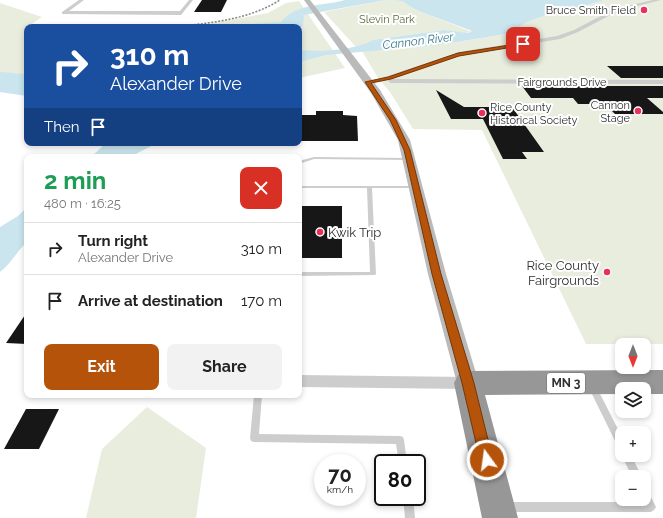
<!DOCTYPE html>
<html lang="en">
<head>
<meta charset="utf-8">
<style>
  :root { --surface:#fff; --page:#f2f2f2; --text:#222; --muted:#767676; --line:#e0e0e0; --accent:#b45309 }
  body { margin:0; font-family:Raleway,sans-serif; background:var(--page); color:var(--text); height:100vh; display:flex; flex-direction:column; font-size:15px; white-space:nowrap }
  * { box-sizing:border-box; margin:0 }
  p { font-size:13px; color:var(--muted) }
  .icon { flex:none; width:22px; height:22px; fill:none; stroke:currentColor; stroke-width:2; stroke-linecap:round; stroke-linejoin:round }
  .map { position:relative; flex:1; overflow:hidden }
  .panel { position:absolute; left:24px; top:154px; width:278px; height:244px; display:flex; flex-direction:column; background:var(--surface); border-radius:8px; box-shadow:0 2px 6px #0003 }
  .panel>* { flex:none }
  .top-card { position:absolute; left:24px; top:24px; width:278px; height:122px; border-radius:8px; box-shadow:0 2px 6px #0003; background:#1a4fa0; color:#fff; overflow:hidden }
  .needle { width:26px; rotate:180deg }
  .buttons { position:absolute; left:615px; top:338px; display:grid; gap:8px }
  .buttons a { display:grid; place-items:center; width:36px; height:36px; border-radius:8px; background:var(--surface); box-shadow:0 2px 6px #0003; font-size:20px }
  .speed { position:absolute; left:314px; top:454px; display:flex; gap:8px; font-size:20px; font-weight:700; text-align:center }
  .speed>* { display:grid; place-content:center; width:52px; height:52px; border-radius:50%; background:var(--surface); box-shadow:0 2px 6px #0003; line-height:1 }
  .speed small { font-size:10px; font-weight:400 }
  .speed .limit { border:2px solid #111; border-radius:6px; background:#fff; color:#111 }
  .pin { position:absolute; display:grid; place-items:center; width:34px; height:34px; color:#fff; margin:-17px; border-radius:8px; box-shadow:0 2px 6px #0006 }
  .me { position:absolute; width:44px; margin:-22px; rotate:346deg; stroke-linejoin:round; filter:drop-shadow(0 0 3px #0008) }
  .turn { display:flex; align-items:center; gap:14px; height:84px; padding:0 20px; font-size:18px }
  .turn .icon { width:52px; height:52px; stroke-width:2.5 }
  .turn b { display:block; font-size:28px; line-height:34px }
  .then { display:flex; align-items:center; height:38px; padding:0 20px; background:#0003; gap:8px; font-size:15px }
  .round { display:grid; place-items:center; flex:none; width:42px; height:42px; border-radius:8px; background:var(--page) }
  .summary { display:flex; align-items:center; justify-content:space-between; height:68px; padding:0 20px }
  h1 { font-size:24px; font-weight:700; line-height:30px; color:#1e9e55 }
  .primary-button { display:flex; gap:8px; margin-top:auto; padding:8px 20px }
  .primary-button a { flex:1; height:46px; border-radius:8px; background:var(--accent); color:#fff; font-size:16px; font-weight:700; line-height:46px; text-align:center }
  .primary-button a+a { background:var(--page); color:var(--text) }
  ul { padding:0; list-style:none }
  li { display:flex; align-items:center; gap:12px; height:52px; padding:0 20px; border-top:1px solid var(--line) }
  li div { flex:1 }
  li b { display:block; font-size:15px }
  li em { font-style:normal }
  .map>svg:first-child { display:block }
  .green { fill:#e8edde }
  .water { fill:#cae5ed }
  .building { fill:#171717 }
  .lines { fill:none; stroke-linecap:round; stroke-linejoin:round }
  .lane { fill:#cdcdcd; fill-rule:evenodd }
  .street { fill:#cdcdcd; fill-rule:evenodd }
  .secondary { fill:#bababa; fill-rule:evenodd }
  .highway { fill:#979797; fill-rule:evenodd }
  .rail { stroke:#858585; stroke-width:1.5; stroke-dasharray:2 1.5; stroke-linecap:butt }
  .route { fill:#b45309; stroke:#753606 }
  .poi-dot { fill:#e8315e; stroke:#fff; stroke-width:1.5 }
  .labels { text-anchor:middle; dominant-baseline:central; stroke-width:4; stroke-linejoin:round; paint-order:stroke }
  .far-poi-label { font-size:11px; fill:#303030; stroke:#fff; text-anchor:end }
  .far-park-label { font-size:11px; fill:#5b6c3c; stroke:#fff }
  .far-street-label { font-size:11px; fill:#303030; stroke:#fff }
  .far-water-label { font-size:12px; font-style:italic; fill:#3a7b8d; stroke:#fff }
  .shield { fill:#fff; stroke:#6e6e6e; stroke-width:1 }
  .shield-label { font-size:12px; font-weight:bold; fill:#303030 }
  .poi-label { font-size:13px; fill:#303030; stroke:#fff; text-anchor:start }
</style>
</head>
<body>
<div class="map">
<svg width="663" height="518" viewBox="0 0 663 518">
  <rect width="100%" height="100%" fill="#fff"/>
  <g class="green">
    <polygon points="386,0 402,1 409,6 421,12 472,32 464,33 443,30 373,40 364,45 356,47 324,12"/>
    <polygon points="605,0 663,0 663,344 586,344 482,130 413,129 390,92 378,78 362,51 439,45 512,33 525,23 554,12 584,6"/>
    <polygon points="299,1 345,68 299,78 299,27 193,27 268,13 286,3"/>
    <polygon points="0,3 42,17 27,27 27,88 0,85"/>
    <polygon points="147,407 206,448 196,518 86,518 102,449"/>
  </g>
  <g class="water">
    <path d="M345,0H605L584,6L554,12L525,23L512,33L439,45L326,55L299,62V50C306,50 314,51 321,51C338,50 358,48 373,40L443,30L468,33L472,31L421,12L409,6L402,1L386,0L304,15L303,26L299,28L244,27L252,24L281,22C296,3 324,6 345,0Z"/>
    <polygon points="0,72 27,74 27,96 0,92"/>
    <polygon points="106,143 157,143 130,157 91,157"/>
    <path d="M27,207V242C17,251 11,264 0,272V227L18,216Z"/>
  </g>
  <g class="building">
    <polygon points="202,0 227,0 221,12 194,12"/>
    <polygon points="607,66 663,66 663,78 621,78"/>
    <polygon points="522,86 663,86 663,98 647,98 663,112 663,114 615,114 605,104 578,104 573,98 531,98"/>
    <polygon points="436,90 464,107 512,107 544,152 522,152 527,159 503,159 483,119 451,119"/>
    <polygon points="316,111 343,111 343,115 357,116 358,141 299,141 302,115 316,115"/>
    <rect x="299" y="206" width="43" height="52"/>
    <polygon points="27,312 27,344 6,343"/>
    <polygon points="26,409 59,409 39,449 4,449"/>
  </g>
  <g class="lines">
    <g class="lane">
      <polygon points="314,157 409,158 411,159 409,160 314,159 299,164 299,161"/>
      <polygon points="299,186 415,186 417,187 415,188 372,188 376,274 375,275 299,276 299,272 370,272 367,188 299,188"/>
      <polygon points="593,385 596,386 622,437 622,450 619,449 589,388 590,386"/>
      <polygon points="254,395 262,395 259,434 400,436 403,437 404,440 407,463 399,463 396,444 254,442 251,441 250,438"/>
      <polygon points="622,454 622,455 631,455 642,477 632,477 623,458 622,455"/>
      <polygon points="644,487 647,489 656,507 654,510 651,512 507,512 504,510 502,507 504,504 507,502 644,502 642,499 644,499"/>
      <polygon points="403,497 413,497 415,518 405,518"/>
    </g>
    <g class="street">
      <polygon points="79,0 84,0 69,11 180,11 189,0 193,0 181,15 62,14 62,12"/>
      <polygon points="653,0 661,0 618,11 578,32 560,39 460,56 393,79 663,80 663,84 391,83 389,82 388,80 368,84 364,82 388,76 459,52 557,36 574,30 614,9"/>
      <polygon points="299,375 468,377 473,378 476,383 473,388 468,389 299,387"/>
    </g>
    <polygon class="secondary" points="304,0 310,0 380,90 410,140 446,274 479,383 476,389 468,392 460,389 457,383 428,274 398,140 371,93"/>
    <polygon class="highway" points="663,370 663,394 644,394 644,389 622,389 622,394 485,395 518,518 482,518 454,383 458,375 468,371"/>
    <g class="rail">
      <polyline points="72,26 83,27"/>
      <path d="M173,27C210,23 248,20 280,0"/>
    </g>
  </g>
  <polygon class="route" points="523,43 525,45 459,56 391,79 371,83 396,120 410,150 441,274 474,383 493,460 491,465 487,467 482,465 480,460 462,383 432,274 404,150 390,120 365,82 388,77 458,53"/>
  <g class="poi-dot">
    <circle cx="644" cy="10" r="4"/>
    <circle cx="638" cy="111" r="4"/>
    <circle cx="482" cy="113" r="4"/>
    <circle cx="320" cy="232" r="4"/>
    <circle cx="607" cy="272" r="4"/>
  </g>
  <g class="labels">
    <g class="far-poi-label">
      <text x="636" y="10">Bruce Smith Field</text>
      <text x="630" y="105">Cannon<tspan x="630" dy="13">Stage</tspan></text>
      <text x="490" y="107" text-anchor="start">Rice County<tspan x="490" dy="13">Historical Society</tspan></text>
    </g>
    <g class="far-park-label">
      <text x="387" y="19">Slevin Park</text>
    </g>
    <g class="far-street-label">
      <text x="562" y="82">Fairgrounds Drive</text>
    </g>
    <g class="far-water-label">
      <text transform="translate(418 41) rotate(-7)">Cannon River</text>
    </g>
    <rect class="shield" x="547" y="373" width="38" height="20" rx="3"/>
    <g class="shield-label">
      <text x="566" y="383">MN 3</text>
    </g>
    <g class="poi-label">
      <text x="328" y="232">Kwik Trip</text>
      <text x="599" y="265" text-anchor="end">Rice County<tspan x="599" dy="15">Fairgrounds</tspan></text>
    </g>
  </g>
</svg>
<div class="buttons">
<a><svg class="needle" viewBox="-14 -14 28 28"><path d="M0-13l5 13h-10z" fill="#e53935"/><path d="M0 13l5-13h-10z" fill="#767676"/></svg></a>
<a><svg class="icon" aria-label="layers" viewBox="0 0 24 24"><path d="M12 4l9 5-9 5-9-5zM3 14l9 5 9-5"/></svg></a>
<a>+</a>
<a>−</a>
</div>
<div class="speed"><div>70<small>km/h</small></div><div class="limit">80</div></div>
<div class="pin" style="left:523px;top:44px;background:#d93025"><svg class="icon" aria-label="arrive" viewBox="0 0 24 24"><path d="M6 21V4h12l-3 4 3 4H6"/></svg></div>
<svg class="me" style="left:487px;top:460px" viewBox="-20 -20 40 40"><circle r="17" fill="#b45309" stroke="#fff" stroke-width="3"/><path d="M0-11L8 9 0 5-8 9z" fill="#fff"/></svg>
<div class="top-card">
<div class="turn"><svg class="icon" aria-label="right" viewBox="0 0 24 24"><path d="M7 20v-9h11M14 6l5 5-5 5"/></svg><div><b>310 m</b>Alexander Drive</div></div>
<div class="then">Then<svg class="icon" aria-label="arrive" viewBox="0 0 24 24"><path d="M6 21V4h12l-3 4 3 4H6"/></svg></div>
</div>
<section class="panel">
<div class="summary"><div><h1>2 min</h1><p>480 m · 16:25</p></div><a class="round" style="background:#d93025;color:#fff"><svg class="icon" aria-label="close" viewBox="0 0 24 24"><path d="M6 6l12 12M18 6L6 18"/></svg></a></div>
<ul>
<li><svg class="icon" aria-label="right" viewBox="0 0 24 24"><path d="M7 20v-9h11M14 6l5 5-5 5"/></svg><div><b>Turn right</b><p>Alexander Drive</p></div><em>310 m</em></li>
<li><svg class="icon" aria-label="arrive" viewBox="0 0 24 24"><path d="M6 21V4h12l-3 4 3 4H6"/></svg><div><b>Arrive at destination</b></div><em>170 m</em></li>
</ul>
<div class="primary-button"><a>Exit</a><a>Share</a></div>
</section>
</div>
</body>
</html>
